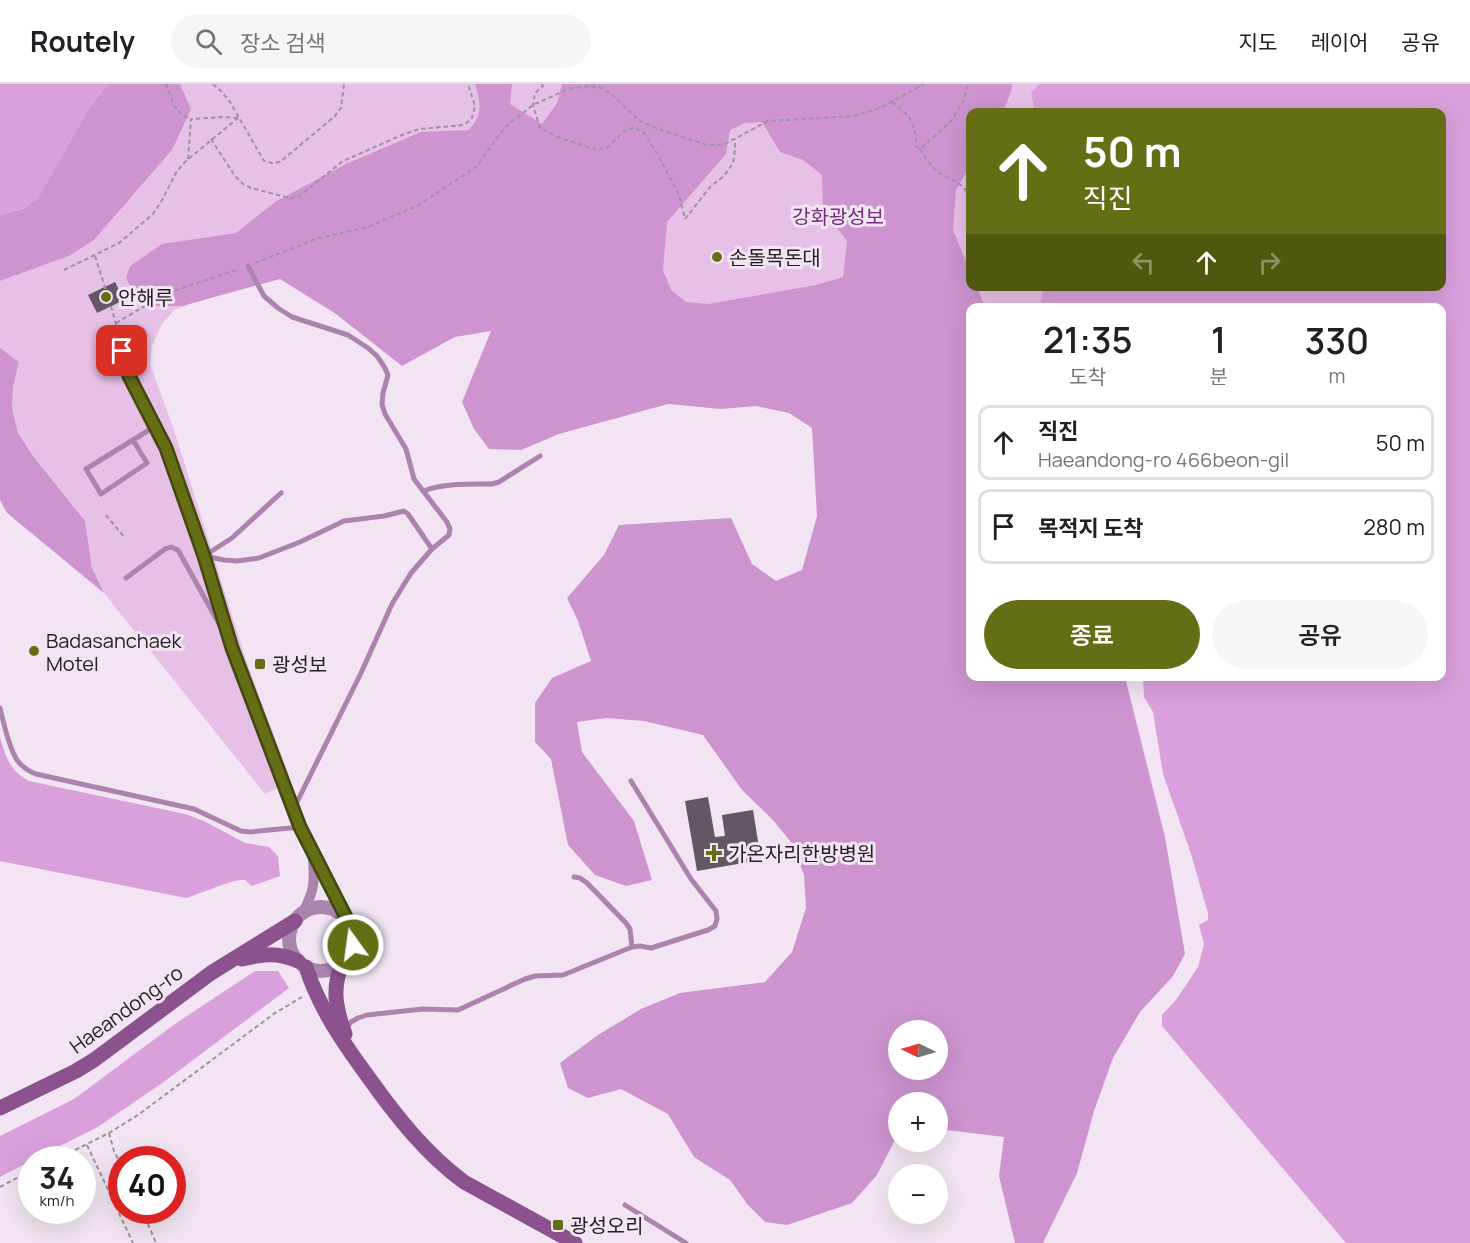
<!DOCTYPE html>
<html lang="ko">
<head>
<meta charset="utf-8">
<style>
  :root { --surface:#fff; --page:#f6f6f6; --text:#202124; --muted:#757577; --line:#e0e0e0; --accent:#656e15 }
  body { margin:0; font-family:Manrope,"Noto Sans KR",sans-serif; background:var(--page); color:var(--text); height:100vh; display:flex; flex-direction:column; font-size:22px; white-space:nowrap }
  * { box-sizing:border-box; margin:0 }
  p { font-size:20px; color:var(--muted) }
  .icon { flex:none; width:33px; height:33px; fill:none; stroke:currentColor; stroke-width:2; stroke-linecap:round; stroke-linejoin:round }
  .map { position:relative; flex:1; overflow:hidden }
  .side { position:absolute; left:966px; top:219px; width:480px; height:378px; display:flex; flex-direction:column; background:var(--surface); border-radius:12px; box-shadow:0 6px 24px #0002 }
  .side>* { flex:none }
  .guide { position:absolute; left:966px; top:24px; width:480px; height:183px; border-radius:12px; box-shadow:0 6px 24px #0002; background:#656e15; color:#fff; overflow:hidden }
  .needle { width:39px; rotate:275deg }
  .buttons { position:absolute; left:888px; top:936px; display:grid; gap:12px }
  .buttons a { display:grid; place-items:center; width:60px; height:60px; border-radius:50%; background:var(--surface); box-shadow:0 6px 24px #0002; font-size:30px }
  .speed { position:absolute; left:18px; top:1062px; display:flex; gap:12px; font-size:30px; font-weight:700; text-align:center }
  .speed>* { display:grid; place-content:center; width:78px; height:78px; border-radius:50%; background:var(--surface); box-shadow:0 6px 24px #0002; line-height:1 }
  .speed small { font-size:15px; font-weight:400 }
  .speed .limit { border:9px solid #d22; background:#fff; color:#111 }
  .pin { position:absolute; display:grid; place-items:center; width:51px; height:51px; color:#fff; margin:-26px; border-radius:12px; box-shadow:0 3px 9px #0006 }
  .me { position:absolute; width:66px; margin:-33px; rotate:346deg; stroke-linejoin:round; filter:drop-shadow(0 0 4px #0008) }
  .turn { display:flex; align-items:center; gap:21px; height:126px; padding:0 18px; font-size:27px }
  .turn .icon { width:78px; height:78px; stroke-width:2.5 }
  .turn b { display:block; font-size:42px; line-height:51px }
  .lanes { display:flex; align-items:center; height:57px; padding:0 18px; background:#0003; justify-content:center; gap:30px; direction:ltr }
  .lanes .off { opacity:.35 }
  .eta { display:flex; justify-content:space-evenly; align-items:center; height:102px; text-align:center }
  .eta b { font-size:36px; font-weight:600; line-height:42px }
  .primary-button { display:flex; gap:12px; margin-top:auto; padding:12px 18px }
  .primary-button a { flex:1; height:69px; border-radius:36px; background:var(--accent); color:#fff; font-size:24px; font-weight:600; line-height:69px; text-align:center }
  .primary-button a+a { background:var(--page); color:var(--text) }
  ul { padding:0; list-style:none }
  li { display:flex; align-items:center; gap:18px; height:75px; margin:0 12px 9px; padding:0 6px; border:3px solid var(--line); border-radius:12px }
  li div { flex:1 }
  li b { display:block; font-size:22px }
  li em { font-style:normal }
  header { display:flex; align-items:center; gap:36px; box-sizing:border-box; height:84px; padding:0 30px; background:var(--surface); border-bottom:2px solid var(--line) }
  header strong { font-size:28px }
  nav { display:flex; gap:33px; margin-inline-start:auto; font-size:21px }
  .search { width:420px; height:54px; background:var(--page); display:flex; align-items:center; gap:15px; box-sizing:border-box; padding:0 21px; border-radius:33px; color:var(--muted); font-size:22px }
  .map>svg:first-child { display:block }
  .green { fill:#e7c0e8 }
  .forest { fill:#cd94d0; fill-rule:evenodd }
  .water { fill:#daa0dc }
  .building { fill:#625762 }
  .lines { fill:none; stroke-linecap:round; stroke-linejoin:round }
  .path { stroke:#9e939e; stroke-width:2; stroke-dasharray:4.5 3; stroke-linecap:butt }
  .service { stroke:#ab84ad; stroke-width:5 }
  .minor { stroke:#ab84ad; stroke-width:10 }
  .tertiary { stroke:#ab84ad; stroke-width:14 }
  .secondary { stroke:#8b528e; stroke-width:15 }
  .route-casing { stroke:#42480e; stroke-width:15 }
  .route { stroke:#656e15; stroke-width:10 }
  .poi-dot { fill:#656e15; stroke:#f2e4f2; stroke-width:2 }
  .labels { text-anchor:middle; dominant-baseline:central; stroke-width:6; stroke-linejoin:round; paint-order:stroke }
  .park-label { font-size:20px; fill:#722e77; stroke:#f2e4f2 }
  .poi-label { font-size:20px; fill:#231e23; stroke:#f2e4f2; text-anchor:start }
  .street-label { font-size:20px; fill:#231e23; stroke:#f2e4f2 }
</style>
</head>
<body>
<header>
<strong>Routely</strong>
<div class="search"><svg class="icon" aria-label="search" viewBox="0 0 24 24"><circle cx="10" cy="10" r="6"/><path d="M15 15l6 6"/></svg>장소 검색</div>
<nav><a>지도</a><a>레이어</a><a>공유</a></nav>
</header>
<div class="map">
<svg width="1470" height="1159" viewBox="0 0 1470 1159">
  <rect width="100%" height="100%" fill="#f2e4f2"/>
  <polygon class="green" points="180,0 1039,0 1031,9 1034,23 1032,28 970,28 970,202 1042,203 1041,218 1043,223 970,224 970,337 328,169 174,226 162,240 152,262 150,280 174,346 247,579 291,697 265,710 104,509 92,484 85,437 33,372 18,349 12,325 13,303 19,278 0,264 0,197 69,172 94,156 172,66"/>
  <g class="forest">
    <polygon points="108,0 180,0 191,25 172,66 94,156 69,172 0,197 0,131 25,124 91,22"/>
    <path d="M475,0H512L510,20L542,40L557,19L562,0H1012V5L1003,28H970V82L956,106L953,146L970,187V202L977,203L985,223L970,224V592L1125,593L1165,753L1185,870L1173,892L1140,928L1113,974L1094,1027L1077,1089L1043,1159H1015L999,1092L1004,1053L938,1045V1018H898V1052L896,1054L877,1091L852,1119L787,1141L765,1138L748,1121L730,1096L694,1073L668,1030L621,1005L588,1014L568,1004L560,979L598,951L641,925L680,909L765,898L792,868L806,824L804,791L791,758L772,735L742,706L703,651L644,637L606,634L577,638L582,668L634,737L652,796L626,802L595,791L568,761L551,675L535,658V619L552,594L591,577L578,537L567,514L604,471L619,441L731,434L752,480L776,497L802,486L817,432L812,344L789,329L756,322L721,325L668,320L559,350L521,366L489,365L474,345L462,318L491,247L455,253L402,282L336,230L280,195L182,222H148L134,209L126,194L130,182L162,160L236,149L275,118L346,80L421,48L469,46C483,29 481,20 475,0ZM762,38L780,68L803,76L822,91L823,126L847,157L843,193L816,201L708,220L686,218L671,206L663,186L667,138L726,70L730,46L745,39ZM898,946H938V986H898Z"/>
    <polygon points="0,264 19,278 13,303 12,325 18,349 33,372 85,437 92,484 104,509 7,429 0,416"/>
  </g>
  <g class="water">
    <polygon points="0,0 108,0 91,22 38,115 25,124 0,131"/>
    <polygon points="1039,0 1470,0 1470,1159 1346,1159 1162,942 1162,931 1176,916 1198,883 1204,860 1199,841 1208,836 1208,829 1191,770 1163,690 1153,628 1144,613 1143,593 1442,592 1442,224 1043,224 1041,218 1042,202 1442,202 1442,28 1032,28 1034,23 1031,9"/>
    <path d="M0,653C6,673 9,686 29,697L185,730L204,737L245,759L269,763L278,772L280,792L252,802C252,802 246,797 245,796C237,793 197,811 186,814L0,777Z"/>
    <polygon points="255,887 278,887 289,904 161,1000 96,1044 32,1076 31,1077 0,1093 0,1052 74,1015 175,940"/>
  </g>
  <g class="building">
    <polygon points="115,198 124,216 97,229 88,211"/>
    <polygon points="708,713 715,753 725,752 722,731 753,726 761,776 697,787 685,717"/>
  </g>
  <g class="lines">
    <g class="path">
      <polyline points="166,0 173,20 182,31 191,35"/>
      <polyline points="213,0 221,7 230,18 264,77 272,79 280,78 335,32 341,24 344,0"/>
      <polyline points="542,0 543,2 535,9 533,21 540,44 560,54 598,66 608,63 623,48 635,43 645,50 658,71 679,111 685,135"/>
      <path d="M892,18C911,34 915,36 916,62L920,65L951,37L963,18L968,0"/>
      <polyline points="211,55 235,92 243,100 251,104 290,114 298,113 343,77 402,51 419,45 464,41 472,34 475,22 468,0"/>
      <path d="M920,65C925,73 931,83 938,88C948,95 959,96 966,107"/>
      <polyline points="188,75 191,35 222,33 238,34"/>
      <polyline points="685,135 710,103 724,92 733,79 735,66 735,55"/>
      <polyline points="95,172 111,222 120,255"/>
      <polyline points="255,179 316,155 368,143 419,121 476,83 505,43 533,21 568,5 590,2 601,4 611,10 640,37 661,46 707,61 719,61 727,59 768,37 854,32 880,24 924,0"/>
      <polyline points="64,186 119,159 153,130 162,116 177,87 186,77 238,34"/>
      <polyline points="116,239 159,214 176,206 239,185"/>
      <polyline points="106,431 125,454"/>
      <polyline points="109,1049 114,1067 122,1083"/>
      <polyline points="87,1061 133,1159"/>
      <polyline points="55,1076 109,1049 138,1031 275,929 302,913"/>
      <polyline points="0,1103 32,1086"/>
      <polyline points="142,1126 156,1159"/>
    </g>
    <g class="service">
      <polyline points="248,182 264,212 278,224 292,233 348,251 368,264 377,272 385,284 388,291 383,309 382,320 385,330 406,365 414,395 447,438 450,445 449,451 432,465 411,489 392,520 361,589 294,724"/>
      <polyline points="133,356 147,379 101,410 86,385 154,343"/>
      <path d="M423,407C445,399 469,400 492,400L499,398L540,372"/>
      <polyline points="204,472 232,454 281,409"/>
      <polyline points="205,472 224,476 237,477 259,474 300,458 344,437 384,432 404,427 408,430 432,465"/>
      <polyline points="126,494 165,465 171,463 178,466 223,547"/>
      <path d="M0,624C3,637 9,664 17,676C22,683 28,687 36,690L194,725L241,747L250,748L300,743"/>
      <polyline points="574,793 580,794 587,799 626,839 630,845 632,863"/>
      <polyline points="345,945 351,938 358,934 367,931 423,925 458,926 525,895 535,892 563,891 632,863 640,862 651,864 708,846 715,842 717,835 716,827 691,795 631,697"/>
      <polyline points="625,1121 686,1159"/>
    </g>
    <g class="minor">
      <polyline points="122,267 129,292 166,364 204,472 232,564 300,743 350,841"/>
      <path d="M302,830C314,808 315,799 313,775"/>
    </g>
    <circle class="tertiary" cx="321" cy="855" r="32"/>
    <g class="secondary">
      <path d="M242,875C262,870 278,868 298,877"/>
      <path d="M343,879C331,903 336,925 345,950"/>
      <path d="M306,883C319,924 344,960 369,994C396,1032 426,1070 464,1098L575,1159"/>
      <polyline points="0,1024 76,987 94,976 211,889 295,837"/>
    </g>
  </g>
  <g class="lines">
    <defs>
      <polyline id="route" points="122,267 129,292 166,364 204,472 232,564 300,743 350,841 353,851 353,861"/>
    </defs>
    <use href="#route" class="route-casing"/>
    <use href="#route" class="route"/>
  </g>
  <g class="poi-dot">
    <circle cx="717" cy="173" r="6"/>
    <circle cx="106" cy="213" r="6"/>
    <circle cx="34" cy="567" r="6"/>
    <rect x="254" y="574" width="12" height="12" rx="3"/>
    <path d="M711 760h6v6h6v6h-6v6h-6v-6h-6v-6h6z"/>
    <rect x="552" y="1135" width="12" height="12" rx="3"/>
  </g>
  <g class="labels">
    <g class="park-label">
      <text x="838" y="132">강화광성보</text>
    </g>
    <g class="poi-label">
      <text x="729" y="173">손돌목돈대</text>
      <text x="118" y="213">안해루</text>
      <text x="46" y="556">Badasanchaek<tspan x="46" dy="23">Motel</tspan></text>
      <text x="272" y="580">광성보</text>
      <text x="728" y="769">가온자리한방병원</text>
      <text x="570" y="1141">광성오리</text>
    </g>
    <g class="street-label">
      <text transform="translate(126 925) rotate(-36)">Haeandong-ro</text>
    </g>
  </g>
</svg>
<div class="buttons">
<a><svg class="needle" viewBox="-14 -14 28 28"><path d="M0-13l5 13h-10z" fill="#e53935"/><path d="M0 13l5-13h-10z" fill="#757577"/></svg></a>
<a>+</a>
<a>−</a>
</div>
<div class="speed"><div>34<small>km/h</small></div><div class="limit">40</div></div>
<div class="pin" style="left:122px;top:267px;background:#d93025"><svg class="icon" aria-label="arrive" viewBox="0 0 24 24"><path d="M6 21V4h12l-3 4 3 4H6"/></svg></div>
<svg class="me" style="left:353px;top:861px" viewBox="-20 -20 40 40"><circle r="17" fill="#656e15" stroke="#fff" stroke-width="3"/><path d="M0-11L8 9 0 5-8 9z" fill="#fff"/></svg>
<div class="guide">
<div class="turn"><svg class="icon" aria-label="ahead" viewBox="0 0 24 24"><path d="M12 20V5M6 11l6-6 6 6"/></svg><div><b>50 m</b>직진</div></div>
<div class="lanes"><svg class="icon off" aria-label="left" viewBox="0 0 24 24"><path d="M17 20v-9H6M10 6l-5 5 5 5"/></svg><svg class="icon" aria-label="ahead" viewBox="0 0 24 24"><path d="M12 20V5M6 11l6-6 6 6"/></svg><svg class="icon off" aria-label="right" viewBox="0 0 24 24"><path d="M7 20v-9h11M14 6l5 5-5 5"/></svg></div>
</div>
<section class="side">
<div class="eta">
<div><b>21:35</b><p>도착</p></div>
<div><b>1</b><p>분</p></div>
<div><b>330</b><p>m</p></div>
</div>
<ul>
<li><svg class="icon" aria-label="ahead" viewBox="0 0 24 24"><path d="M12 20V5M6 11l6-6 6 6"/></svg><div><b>직진</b><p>Haeandong-ro 466beon-gil</p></div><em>50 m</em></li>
<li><svg class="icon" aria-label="arrive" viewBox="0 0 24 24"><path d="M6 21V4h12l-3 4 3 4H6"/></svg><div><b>목적지 도착</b></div><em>280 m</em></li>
</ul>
<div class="primary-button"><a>종료</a><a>공유</a></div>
</section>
</div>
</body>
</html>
